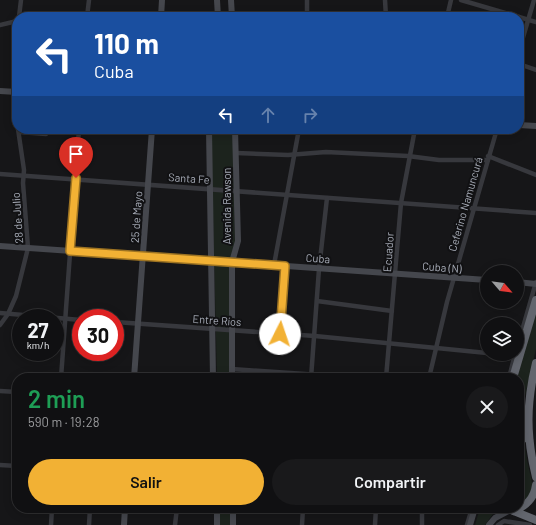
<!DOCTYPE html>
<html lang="es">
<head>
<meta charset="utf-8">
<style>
  :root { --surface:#101012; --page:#19191b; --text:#f1f3f6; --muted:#9c9d9f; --line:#303032; --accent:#f2b134 }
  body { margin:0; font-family:Barlow,sans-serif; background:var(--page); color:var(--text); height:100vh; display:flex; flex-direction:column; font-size:15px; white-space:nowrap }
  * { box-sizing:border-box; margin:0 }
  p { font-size:13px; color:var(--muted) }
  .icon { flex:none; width:22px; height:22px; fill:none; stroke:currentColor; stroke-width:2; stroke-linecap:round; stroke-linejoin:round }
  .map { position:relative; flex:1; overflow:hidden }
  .details { position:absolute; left:12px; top:373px; width:512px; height:140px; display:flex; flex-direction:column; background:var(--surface); border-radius:16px; box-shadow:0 2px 10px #0003,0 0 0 1px var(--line) }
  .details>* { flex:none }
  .top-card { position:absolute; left:12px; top:12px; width:512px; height:122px; border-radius:16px; box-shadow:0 2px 10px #0003,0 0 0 1px var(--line); background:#1a4fa0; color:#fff; overflow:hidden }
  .needle { width:26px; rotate:118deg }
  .buttons { position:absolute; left:480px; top:265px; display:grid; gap:8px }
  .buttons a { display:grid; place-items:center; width:44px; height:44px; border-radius:50%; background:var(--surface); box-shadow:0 2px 10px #0003,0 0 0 1px var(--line); font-size:20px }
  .speed { position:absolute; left:12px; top:309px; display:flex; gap:8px; font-size:20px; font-weight:700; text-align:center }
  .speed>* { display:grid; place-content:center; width:52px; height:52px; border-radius:50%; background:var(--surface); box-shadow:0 2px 10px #0003,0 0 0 1px var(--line); line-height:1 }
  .speed small { font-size:10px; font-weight:400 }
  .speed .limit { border:6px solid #d22; background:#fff; color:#111 }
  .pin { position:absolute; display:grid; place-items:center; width:34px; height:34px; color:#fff; margin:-41px -17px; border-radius:50% 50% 50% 0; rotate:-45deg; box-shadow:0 0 4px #0007 }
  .pin .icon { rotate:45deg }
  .me { position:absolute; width:44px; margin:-22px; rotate:4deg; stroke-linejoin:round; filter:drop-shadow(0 0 3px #0008) }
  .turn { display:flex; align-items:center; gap:14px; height:84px; padding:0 16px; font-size:18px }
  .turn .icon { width:52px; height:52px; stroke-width:2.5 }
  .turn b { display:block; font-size:28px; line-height:34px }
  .lanes { display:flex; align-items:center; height:38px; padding:0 16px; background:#0003; justify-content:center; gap:20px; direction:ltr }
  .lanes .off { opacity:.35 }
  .round { display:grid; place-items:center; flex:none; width:42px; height:42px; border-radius:21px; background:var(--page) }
  .headline { display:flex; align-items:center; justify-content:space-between; height:68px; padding:0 16px }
  h1 { font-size:24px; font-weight:600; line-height:30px; color:#1e9e55 }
  .primary-button { display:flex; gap:8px; margin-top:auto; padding:8px 16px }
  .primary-button a { flex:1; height:46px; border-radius:24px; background:var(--accent); color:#111; font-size:16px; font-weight:600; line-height:46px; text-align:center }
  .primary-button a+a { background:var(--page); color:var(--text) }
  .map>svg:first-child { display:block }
  .green { fill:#1c231d }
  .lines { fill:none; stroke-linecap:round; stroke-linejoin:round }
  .street { stroke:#37383d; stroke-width:4.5 }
  .secondary { stroke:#45474d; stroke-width:6 }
  .highway { stroke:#63666e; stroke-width:8 }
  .route-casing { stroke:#9d7322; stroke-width:10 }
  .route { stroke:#f2b134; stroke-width:7 }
  .labels { text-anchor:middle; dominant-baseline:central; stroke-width:4; stroke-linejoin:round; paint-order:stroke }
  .street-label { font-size:11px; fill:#a8adb8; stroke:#111113 }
</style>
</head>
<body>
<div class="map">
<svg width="536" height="525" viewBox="0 0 536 525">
  <rect width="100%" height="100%" fill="#161618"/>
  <g class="green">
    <polygon points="211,129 233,129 235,243 230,378 217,378"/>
    <polygon points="536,310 536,349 521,413 523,429 519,427 519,378 517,378"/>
    <polygon points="519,434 524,438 527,460 533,487 526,500 519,505"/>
    <rect x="220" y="508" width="10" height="17"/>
    <polygon points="480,508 500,508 501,509 493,514 485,525 475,525"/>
  </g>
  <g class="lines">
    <g class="street">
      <polyline points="307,0 307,17"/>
      <polyline points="385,0 386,17"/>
      <polyline points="461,0 519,17"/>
      <polyline points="19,17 21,0"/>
      <polyline points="87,17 89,0"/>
      <polyline points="447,17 451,0"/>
      <polyline points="519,17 536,22"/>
      <polyline points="0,25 17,21"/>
      <polyline points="17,49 14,92 17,117"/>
      <polyline points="519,51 534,0"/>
      <polyline points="519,64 536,70"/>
      <polyline points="19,132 46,134"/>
      <polyline points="236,153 288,155 326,152 408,156 439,160 488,160"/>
      <polyline points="488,156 536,175"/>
      <polyline points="0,174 536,213"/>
      <polyline points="274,265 299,129"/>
      <polyline points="317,301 392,311"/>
      <polyline points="0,313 81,320"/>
      <polyline points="115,322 315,336 487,353"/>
      <polyline points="0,325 8,314 16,296 28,248 23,183 24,170 18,129"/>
      <polyline points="280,334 285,266"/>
      <polyline points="517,348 536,282"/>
      <polyline points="492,354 515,357"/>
      <polyline points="232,369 364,378"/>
      <polyline points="61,378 79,129"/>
      <polyline points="311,378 319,269 327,198"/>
      <polyline points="386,378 401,203 415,129"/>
      <polyline points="429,378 447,302 497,129"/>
      <polyline points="509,378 515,354"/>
      <polyline points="0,391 17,392"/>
      <polyline points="0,465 17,466"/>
      <polyline points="51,525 52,508"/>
      <polyline points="89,525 90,508"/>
      <polyline points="175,525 177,508"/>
      <polyline points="302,525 303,508"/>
      <polyline points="375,525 376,508"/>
      <polyline points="422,525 422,508"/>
      <polyline points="467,525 472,508"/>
      <polyline points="498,525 504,521 530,525"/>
    </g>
    <g class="secondary">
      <polyline points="217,0 218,17"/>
      <polyline points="231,0 232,17"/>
      <polyline points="161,17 162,0"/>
      <polyline points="0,91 17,92"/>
      <polyline points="519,125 536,126"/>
      <polyline points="209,129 213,378"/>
      <polyline points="0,246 487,280"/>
      <polyline points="517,282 536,284"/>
      <polyline points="134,378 152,129"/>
      <polyline points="232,378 232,262 238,241 235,129"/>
      <polyline points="217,508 217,525"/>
      <polyline points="233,508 233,525"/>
      <polyline points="124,525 125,508"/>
      <polyline points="470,525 475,508"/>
      <polyline points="489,525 495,518 510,510"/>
    </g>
    <g class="highway">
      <path d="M536,363C526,404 526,436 536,477"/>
      <polyline points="513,378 536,300"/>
      <polyline points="519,432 529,440"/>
      <polyline points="506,508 536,520"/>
      <path d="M514,511C526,506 534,499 536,485"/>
    </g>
  </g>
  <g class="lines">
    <defs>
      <polyline id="route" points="76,178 70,251 285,266 280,334"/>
    </defs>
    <use href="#route" class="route-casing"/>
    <use href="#route" class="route"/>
  </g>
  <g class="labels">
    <g class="street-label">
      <text transform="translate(189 178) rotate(4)">Santa Fe</text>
      <text transform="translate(465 204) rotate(-74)">Ceferino Namuncurá</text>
      <text transform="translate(226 206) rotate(-90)">Avenida Rawson</text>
      <text transform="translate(136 217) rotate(-86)">25 de Mayo</text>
      <text transform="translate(17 218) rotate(-94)">28 de Julio</text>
      <text transform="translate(388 252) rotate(-86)">Ecuador</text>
      <text transform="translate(318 258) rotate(4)">Cuba</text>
      <text transform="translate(442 267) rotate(4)">Cuba (N)</text>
      <text transform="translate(217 320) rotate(4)">Entre Ríos</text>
    </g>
  </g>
</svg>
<div class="buttons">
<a><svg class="needle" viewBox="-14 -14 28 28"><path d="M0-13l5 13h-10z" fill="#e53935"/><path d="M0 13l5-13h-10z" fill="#9c9d9f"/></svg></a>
<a><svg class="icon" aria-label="layers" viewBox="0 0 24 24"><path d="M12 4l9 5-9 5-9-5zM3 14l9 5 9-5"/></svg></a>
</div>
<div class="speed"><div>27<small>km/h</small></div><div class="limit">30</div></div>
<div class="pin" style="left:76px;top:178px;background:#d93025"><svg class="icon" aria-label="arrive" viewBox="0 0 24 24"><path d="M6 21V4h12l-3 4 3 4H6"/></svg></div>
<svg class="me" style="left:280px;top:334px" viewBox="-20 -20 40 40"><circle r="19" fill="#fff"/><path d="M0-13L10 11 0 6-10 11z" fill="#f2b134"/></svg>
<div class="top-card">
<div class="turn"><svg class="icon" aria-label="left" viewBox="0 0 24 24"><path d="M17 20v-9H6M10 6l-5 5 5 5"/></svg><div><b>110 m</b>Cuba</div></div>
<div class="lanes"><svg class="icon" aria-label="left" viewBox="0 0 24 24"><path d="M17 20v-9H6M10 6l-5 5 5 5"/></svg><svg class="icon off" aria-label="ahead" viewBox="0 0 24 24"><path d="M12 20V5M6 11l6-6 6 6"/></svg><svg class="icon off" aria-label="right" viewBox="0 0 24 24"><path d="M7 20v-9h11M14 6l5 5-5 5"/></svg></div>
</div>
<section class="details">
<div class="headline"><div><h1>2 min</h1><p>590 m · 19:28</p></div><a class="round"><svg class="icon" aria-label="close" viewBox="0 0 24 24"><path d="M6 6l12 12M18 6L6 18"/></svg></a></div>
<div class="primary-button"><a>Salir</a><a>Compartir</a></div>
</section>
</div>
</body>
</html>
